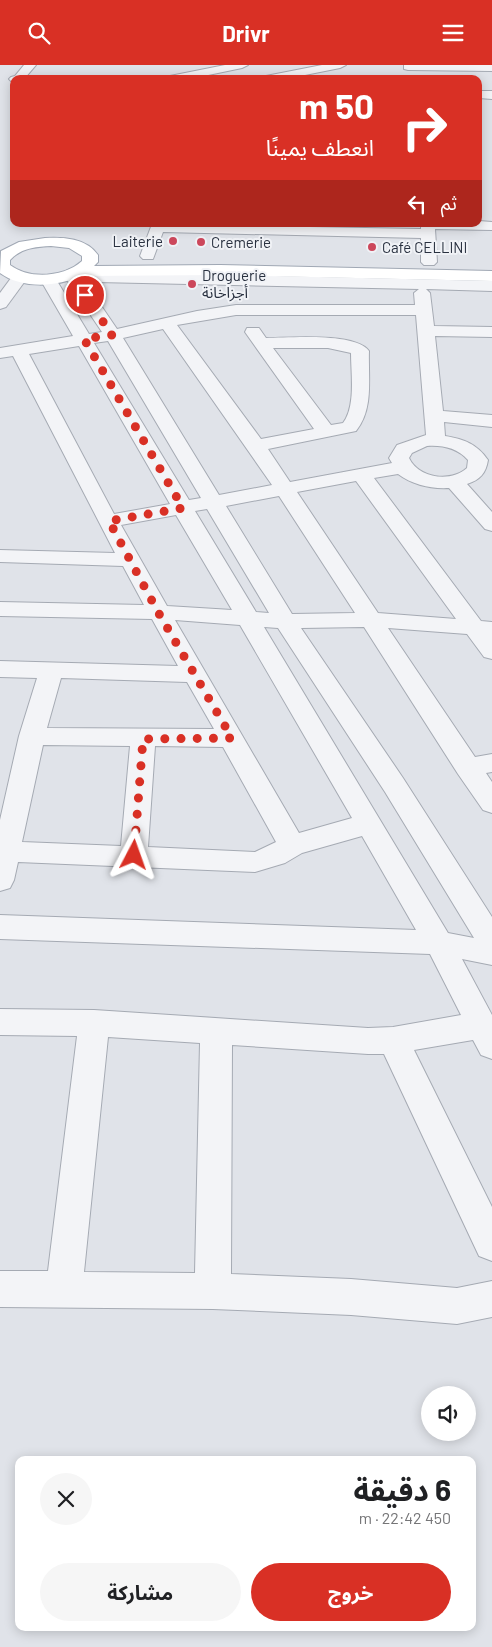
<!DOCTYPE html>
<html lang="ar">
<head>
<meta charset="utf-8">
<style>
  :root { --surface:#fff; --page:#f6f6f6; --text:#202124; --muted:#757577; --accent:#d93025 }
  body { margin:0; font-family:Barlow,"Noto Sans Arabic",sans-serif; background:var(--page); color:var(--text); direction:rtl; height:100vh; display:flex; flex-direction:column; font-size:19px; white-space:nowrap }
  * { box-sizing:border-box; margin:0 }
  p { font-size:16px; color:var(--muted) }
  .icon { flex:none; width:28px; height:28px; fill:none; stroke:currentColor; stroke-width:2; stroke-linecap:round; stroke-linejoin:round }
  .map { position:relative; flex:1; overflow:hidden; direction:ltr }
  .details { position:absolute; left:15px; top:1391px; width:461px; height:175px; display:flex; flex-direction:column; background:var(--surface); border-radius:10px; box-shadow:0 2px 12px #0003; direction:rtl }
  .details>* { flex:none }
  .top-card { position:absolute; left:10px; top:10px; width:472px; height:152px; border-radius:10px; box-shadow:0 2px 12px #0003; direction:rtl; background:#d93025; color:#fff; overflow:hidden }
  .controls { position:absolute; left:421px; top:1321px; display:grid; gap:10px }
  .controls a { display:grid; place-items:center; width:55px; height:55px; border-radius:50%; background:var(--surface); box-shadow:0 2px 12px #0003; font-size:25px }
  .pin { position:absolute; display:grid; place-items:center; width:42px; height:42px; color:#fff; margin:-21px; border:2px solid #fff; border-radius:50%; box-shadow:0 1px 5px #0007 }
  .me { position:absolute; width:55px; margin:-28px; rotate:4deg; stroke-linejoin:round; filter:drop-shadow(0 0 4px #0008) }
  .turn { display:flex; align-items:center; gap:18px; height:105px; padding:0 25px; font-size:22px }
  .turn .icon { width:65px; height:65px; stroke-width:2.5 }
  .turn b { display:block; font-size:35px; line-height:42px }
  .then { display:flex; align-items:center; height:48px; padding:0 25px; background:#0003; gap:10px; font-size:19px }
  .round { display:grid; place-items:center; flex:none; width:52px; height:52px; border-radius:26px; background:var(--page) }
  .summary { display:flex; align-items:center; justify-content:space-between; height:85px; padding:0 25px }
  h1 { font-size:30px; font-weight:700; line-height:38px }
  .action { display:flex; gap:10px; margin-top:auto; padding:10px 25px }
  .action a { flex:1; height:58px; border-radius:30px; background:var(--accent); color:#fff; font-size:20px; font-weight:700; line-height:58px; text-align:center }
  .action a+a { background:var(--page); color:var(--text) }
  header { display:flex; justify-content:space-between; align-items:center; height:65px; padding:0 25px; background:var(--accent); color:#fff; font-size:22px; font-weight:700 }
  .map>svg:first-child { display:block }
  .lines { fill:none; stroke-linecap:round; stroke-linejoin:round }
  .minor-casing { stroke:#a5aab3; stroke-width:2 }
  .major-casing { stroke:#a0a8b4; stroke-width:2 }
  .minor { fill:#f3f4f7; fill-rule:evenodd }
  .major { fill:#fff; fill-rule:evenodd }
  .route { stroke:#d93025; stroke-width:9; stroke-dasharray:0 16.2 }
  .poi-dot { fill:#cc475b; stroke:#f0f2f6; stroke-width:2 }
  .labels { text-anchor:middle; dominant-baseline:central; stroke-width:4; stroke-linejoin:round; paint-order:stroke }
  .far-poi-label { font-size:15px; fill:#293140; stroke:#f0f2f6; text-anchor:start }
</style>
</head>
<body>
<header><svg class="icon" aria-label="menu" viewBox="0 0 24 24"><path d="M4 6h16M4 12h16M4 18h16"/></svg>Drivr<svg class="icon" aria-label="search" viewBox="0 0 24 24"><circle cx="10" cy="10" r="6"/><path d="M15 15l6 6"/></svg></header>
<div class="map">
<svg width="492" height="1582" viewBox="0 0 492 1582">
  <rect width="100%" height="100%" fill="#e0e3e9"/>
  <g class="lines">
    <defs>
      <g id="minor">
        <polygon points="24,0 36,0 24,14 14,14 14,17 11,16 9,14 11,12 15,11"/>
        <polygon points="225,0 248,0 242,3 189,14 164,14 170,11"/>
        <polygon points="322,0 346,0 340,3 285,14 260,14 266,11"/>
        <polygon points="404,0 492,0 492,6 408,5 404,4"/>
        <polygon points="479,26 492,26 492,34 479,33"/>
        <polygon points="479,156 492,157 492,165 435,164 437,197 434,200 424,200 421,197 421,173 163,167 153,194 143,194 140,191 152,159 421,164 421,159 479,159"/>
        <path d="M71,204L76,206L81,212L96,207L492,216V226L426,224L430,228L434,261L492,262V272L435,271L443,346L492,350V362L444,357L445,371C464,374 477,379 488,395C486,408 480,415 467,419L492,447V466L485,464L449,423C431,424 413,420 398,409L374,413L481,556L492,557V594L484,592L467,569L388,563L475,692L492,689V707L486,708L492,717V748L483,745L458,709L364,562L301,563L403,713L492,852V900L462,894L492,950V994L481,990L473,975L414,985L492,1142V1196L479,1191L384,989H368L232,980L231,1209L351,1214L457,1223L492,1216V1252L457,1259L351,1250L213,1244L0,1242V1206H48L77,971L0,970V944L94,945L368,963L393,962L461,950L430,889L0,874V850L416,865L362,771L302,788L285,798L255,807L18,797L14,815L10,823L0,826V755L19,671L37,613L0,612V596L178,601L152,554L0,551V537L144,540L123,501L0,497V485L115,488L13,291L0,293V283L73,271L40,214L42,211H54L89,269L102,267L63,209L66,206ZM97,217L419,224L414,228L415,240H236L197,246L117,264L87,220ZM236,250H416L426,370L397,380L389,393L392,398L290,417L268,384L356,366C374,344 368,313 369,286C355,267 288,273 266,273L259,263H247L245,267L314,364L261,374L177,260ZM163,264L272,420L219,430L123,273ZM108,276L201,433L189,435L94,278ZM79,281L170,439L114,449L29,289ZM273,283H328L351,288C351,309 356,341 343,358L331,360ZM427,381C443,380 457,383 468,395L467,403C451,418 418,413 409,393L412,388ZM356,416L456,554L378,548L297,427ZM279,431L355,548L292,549L226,441ZM207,444L269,548L256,547L195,446ZM176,450L232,545L167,541L121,460ZM175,555L240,560L352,753L299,768ZM264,562L278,563L385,727L474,873L448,868ZM61,613L187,617L214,664L47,663ZM43,680L130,681L121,781L22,777ZM155,681L223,682L276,777L255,787L148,782ZM108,972L200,978L195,1208L84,1207Z"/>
        <polygon points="20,207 26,209 28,212 6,242 0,244 0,228 14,209"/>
      </g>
      <path id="major" d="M45,173C64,172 86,173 98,190V197L94,201L220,200L492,206V216L220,210L81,211C57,222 21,224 0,208L1,186L19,177ZM51,181L69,183L82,191V196C64,212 30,215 10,200V195C21,183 35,182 51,181Z"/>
    </defs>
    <use href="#minor" class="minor-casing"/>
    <use href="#major" class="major-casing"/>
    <use href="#minor" class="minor"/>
    <use href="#major" class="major"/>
  </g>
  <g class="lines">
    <polyline class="route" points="85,230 112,270 84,274 183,443 109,456 158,547 232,673 143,674 134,790"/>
  </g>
  <g class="poi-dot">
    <circle cx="173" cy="176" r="5"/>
    <circle cx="201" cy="177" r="5"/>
    <circle cx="372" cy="182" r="5"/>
    <circle cx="192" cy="219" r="5"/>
  </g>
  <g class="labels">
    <g class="far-poi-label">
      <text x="163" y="176" text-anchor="end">Laiterie</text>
      <text x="211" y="177">Cremerie</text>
      <text x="382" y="182">Café CELLINI</text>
      <text x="202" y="210">Droguerie<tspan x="202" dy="17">أجزاخانة</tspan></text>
    </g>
  </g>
</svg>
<div class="controls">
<a><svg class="icon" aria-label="sound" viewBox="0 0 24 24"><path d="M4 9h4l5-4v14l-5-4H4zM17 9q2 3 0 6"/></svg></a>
</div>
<div class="pin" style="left:85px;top:230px;background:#d93025"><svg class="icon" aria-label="arrive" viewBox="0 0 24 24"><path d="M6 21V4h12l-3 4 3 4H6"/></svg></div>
<svg class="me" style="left:134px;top:790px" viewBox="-20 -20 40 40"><path d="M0-17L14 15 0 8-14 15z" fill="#d93025" stroke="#fff" stroke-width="4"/></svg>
<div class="top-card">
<div class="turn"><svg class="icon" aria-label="right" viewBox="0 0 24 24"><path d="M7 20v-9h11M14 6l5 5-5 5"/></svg><div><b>50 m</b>انعطف يمينًا</div></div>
<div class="then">ثم<svg class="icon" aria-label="left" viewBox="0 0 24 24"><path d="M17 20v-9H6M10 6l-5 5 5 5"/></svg></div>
</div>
<section class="details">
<div class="summary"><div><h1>6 دقيقة</h1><p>450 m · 22:42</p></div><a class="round"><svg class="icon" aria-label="close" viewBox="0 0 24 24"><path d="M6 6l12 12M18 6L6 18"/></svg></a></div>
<div class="action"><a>خروج</a><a>مشاركة</a></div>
</section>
</div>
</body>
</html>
